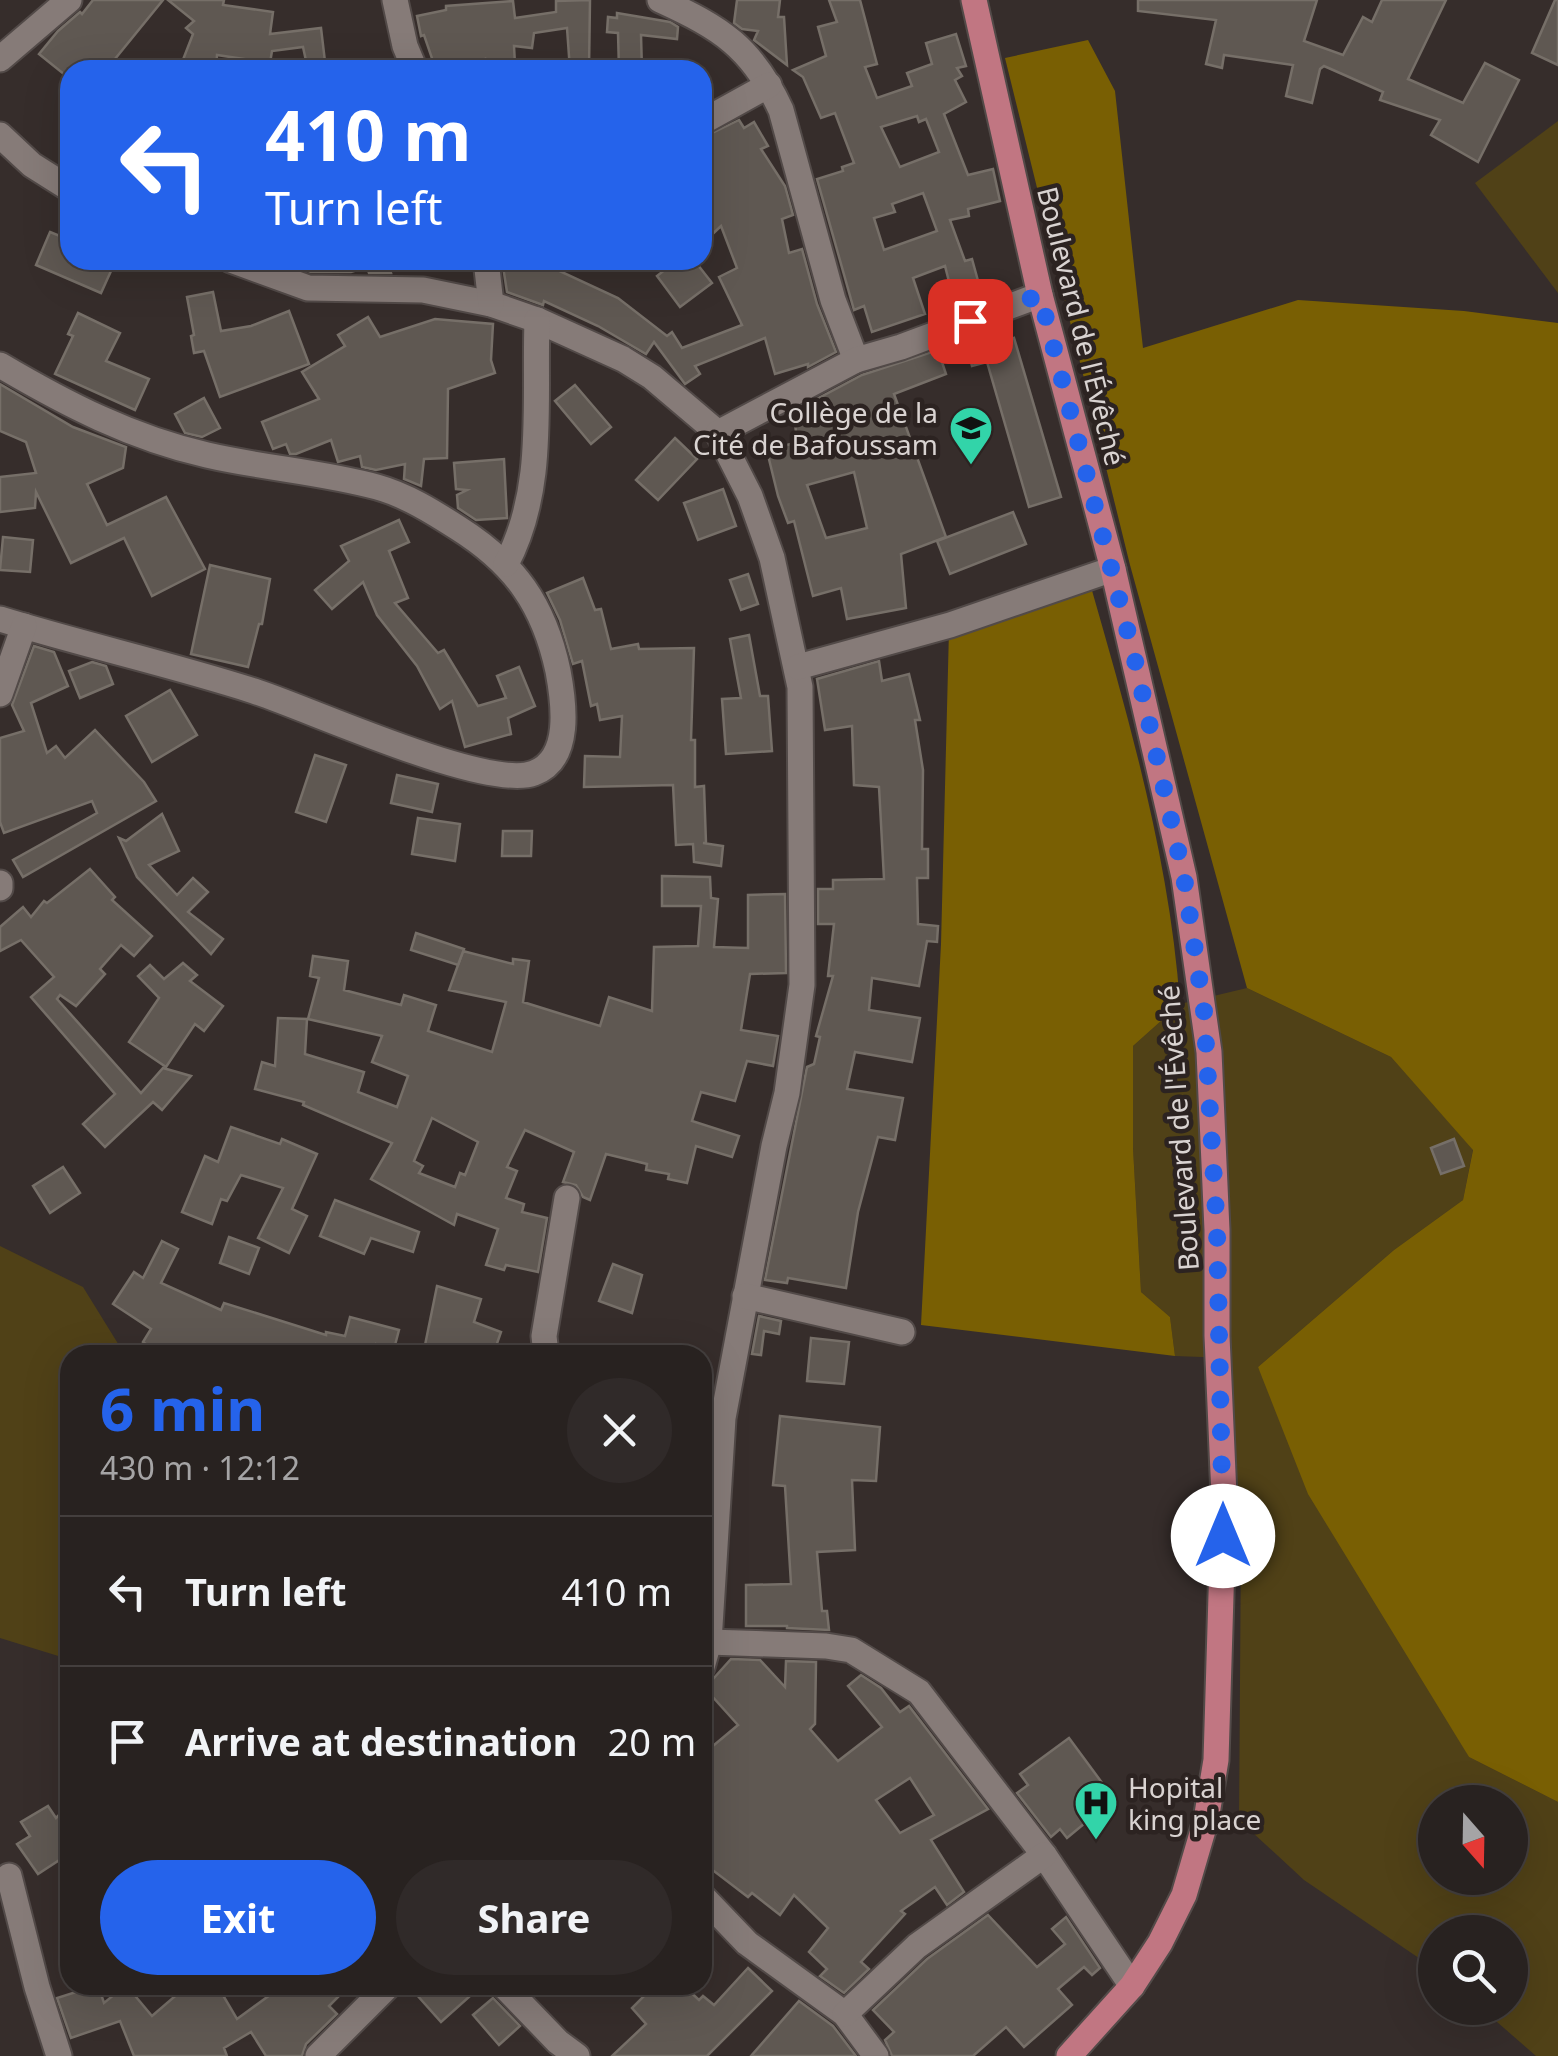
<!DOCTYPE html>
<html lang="en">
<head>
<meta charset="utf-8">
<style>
  :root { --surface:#282220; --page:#302a29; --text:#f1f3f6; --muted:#a5a4a5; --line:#443f3e; --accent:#2563eb }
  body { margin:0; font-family:"Noto Sans",sans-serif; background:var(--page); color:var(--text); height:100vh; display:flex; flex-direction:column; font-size:38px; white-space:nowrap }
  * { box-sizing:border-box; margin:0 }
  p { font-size:32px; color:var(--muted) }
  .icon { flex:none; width:55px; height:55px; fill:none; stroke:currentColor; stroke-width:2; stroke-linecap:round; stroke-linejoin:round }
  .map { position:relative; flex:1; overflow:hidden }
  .sheet { position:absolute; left:60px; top:1345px; width:652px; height:650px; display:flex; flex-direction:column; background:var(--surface); border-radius:30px; box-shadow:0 10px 40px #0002,0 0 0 2px var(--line) }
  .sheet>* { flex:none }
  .hud { position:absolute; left:60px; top:60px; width:652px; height:210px; border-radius:30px; box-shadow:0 10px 40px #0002,0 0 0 2px var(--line); background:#2563eb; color:#fff; overflow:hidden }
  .needle { width:65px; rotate:160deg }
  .tools { position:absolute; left:1418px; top:1785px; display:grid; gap:20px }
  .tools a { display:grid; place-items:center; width:110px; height:110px; border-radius:50%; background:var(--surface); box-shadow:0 10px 40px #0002,0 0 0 2px var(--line); font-size:50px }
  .pin { position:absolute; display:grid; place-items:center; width:85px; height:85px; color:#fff; margin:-42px; border-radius:20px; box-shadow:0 5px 15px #0006 }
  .me { position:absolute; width:110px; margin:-55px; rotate:0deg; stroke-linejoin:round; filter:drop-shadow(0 0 8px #0008) }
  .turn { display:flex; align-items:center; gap:35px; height:210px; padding:0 40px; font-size:45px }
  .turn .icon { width:130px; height:130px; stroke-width:2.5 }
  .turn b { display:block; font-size:70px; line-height:85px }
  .round { display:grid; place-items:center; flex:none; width:105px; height:105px; border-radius:52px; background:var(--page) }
  .summary { display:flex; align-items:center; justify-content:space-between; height:170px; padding:0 40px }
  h1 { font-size:60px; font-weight:700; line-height:75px; color:var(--accent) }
  .cta { display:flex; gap:20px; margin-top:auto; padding:20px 40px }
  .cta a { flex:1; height:115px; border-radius:60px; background:var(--accent); color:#fff; font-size:40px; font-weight:700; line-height:115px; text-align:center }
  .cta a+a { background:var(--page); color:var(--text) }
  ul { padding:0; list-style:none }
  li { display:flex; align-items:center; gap:30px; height:150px; padding:0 40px; border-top:2px solid var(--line) }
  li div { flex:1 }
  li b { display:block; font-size:38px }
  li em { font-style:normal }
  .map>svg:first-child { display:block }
  .green { fill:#504117; fill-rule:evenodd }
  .forest { fill:#795f03 }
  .building { fill:#5f5852; stroke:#766f68; stroke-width:2.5; fill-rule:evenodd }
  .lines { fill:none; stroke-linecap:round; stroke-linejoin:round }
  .minor-casing { stroke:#524a48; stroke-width:29 }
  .primary-casing { stroke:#524a48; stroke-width:29 }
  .minor { stroke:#867b78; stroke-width:25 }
  .primary { stroke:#c17682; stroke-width:25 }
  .route { stroke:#2563eb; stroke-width:18; stroke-dasharray:0 32.4 }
  .labels { text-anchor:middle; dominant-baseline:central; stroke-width:9; stroke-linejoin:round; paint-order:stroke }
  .street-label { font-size:28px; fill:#d9d3d1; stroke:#2c2321 }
  .poi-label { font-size:28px; fill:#d9d3d1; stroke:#2c2321; text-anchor:end }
</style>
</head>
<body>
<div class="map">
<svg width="1558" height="2056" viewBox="0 0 1558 2056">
  <rect width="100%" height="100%" fill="#362d2b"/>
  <g class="green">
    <polygon points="1558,121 1558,293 1475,183"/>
    <path d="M1247,988L1391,1057L1473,1149L1463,1200L1394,1250L1258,1367L1469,1757L1558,1802V2056H1536L1481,2008H1510V1932H1435V1969L1304,1880L1239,1820L1241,1541L1229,1358L1175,1356L1170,1317L1141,1292L1133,1148V1046L1180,1004ZM1435,1802H1510V1878H1435Z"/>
    <polygon points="0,1246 83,1287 125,1355 70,1355 68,1659 0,1638"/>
  </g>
  <g class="forest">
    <polygon points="1088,40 1115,91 1143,348 1298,300 1464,311 1558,323 1558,1802 1469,1757 1308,1494 1258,1367 1394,1250 1463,1200 1473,1150 1391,1057 1247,988 1130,565 1005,58"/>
    <path d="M1091,587C1130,723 1170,862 1180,1004L1133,1046V1148L1141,1292L1170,1317L1175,1356L921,1325L941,944L949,630Z"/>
  </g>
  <g class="building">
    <polygon points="93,0 163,0 106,70 70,70 70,79 39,54 58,31 80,12 82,14"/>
    <polygon points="168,0 224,0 223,5 273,12 270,34 321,28 326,70 308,70 303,47 272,51 270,63 217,55 216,70 179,70 193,34 186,28 194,21"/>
    <polygon points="590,0 589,70 570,70 567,28 534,33 532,48 514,46 515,64 485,66 485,59 452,70 436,70 424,35 421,36 417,16 446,10 446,6 513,1 515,18 556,12 556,1"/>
    <polygon points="737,0 780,0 778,17 784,17 787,65 754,40 758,31 742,29 734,23"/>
    <path d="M829,0H860L877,64L865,67L877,98L912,86L907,73L932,64L926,43L956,34L966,66L957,68L962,76L955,80L966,102L944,114L968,175L993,169L1000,201L968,209L969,216L950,220L965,261L972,259L983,299L956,309L945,266L913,278L925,314L872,332L864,306L854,310L817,179L843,171L842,167L854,163L835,113L821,118L803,77L793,70L826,56L818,27L837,22ZM917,116L919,122L926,119L939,152L900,167L881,127ZM923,193L937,231L884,250L874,218L895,212L892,204Z"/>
    <polygon points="1138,0 1317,0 1304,41 1343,55 1363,17 1372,22 1382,0 1446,0 1408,79 1463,103 1485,63 1519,80 1478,162 1431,135 1440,120 1380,100 1383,92 1324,66 1320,69 1312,103 1286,96 1293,65 1224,55 1222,68 1206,64 1216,20 1138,11"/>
    <polygon points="1555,0 1558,0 1558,65 1532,53"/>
    <polygon points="617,13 670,22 678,27 677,39 641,35 642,70 619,70 618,33 607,32 608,17 617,18"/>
    <polygon points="739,120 744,128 754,122 768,146 761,149 785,186 793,215 782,219 789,253 802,249 817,304 836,352 808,367 808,364 775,374 765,338 695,366 700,374 685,384 654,342 646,354 598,326 544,301 543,305 507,292 502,260 536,260 618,298 667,336 672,332 682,348 742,325 719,277 737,268 721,226 702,244 702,138"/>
    <polygon points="50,232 70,240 70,260 116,260 101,293 36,265"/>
    <polygon points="280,260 387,260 391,273 369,273 367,267 351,272 311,272"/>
    <polygon points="657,260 694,260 712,283 680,307 657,276 666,269"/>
    <polygon points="213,292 221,331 251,326 289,311 309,364 220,397 204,351 194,353 191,336 194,335 187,297"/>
    <polygon points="78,313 120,333 106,361 149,379 135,410 55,374 73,336 68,334"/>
    <polygon points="368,317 380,337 435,319 493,324 491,360 495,373 448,389 447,458 424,459 421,486 404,479 405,464 376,470 362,467 360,456 338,462 331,440 296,454 290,454 286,444 273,449 262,422 319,399 302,372 345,346 338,335"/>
    <polygon points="1000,327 1006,341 1014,338 1061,497 1029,507 987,362 972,366 965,340"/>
    <path d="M938,350L946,374L894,394L946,537L901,554L906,608L847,619L841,588L813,596L794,521L788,523L778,496L767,451L797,442L795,423L823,420L817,399L862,375ZM854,472L867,528L826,538L807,485Z"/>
    <polygon points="0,384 73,427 126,447 123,468 87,484 107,525 166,497 205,569 152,596 124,538 71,563 36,492 35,508 0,512 0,477 36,473 26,442 0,431"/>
    <polygon points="575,385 611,427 591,444 555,401"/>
    <polygon points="204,398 220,428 202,437 185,433 175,414"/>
    <polygon points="675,438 697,459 658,500 636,480"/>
    <polygon points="504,459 507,518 476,520 458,508 457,495 467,490 456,489 454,463"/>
    <polygon points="723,489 736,526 698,540 684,503"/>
    <polygon points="1013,512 1026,544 950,574 937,541"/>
    <polygon points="399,520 409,542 389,551 408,598 395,603 438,653 444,650 478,706 506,698 497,676 519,667 535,706 508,718 511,734 465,747 452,701 440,709 417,666 377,615 363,582 332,609 315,590 349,561 341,546"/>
    <polygon points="3,537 33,540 30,572 0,570"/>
    <polygon points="210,565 270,579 262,624 259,624 248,667 191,654"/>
    <polygon points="748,574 758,604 741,610 730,580"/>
    <polygon points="583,578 595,610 601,609 611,649 638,644 639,649 694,648 691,740 695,740 695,787 704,786 706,843 703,843 723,846 721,866 694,862 693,844 676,845 673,785 584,787 585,756 620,757 622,716 600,720 597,704 591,706 582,661 573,664 560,620 547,593"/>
    <polygon points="749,635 760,696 768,696 772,751 726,754 722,699 741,698 730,639"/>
    <polygon points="34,646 54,652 68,686 31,703 47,753 56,746 65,758 95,730 144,782 156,801 23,877 13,860 97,813 92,801 4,833 0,822 0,738 24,731 12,705"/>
    <polygon points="879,661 882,681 909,674 920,720 915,720 923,770 922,849 928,849 928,878 917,878 918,924 938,926 937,942 927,941 919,986 872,978 869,1010 920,1018 912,1062 855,1052 847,1089 903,1098 895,1140 878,1137 858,1212 846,1288 788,1278 787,1283 765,1280 807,1067 814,1064 820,1037 816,1036 833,976 828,976 834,924 818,924 818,889 833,889 833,880 884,879 879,787 854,785 852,726 825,730 817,679"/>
    <polygon points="92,662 106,666 113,684 80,698 69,671"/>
    <polygon points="170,690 197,735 152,762 126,716"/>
    <polygon points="315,755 346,765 326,822 296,812"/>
    <polygon points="397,775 438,784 432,812 391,803"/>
    <polygon points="162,814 179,851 149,865 177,895 193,878 208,892 188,912 223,939 211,954 137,877 119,838 126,841"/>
    <polygon points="418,818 460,824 455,861 412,854"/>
    <polygon points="503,831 532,831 531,856 502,856"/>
    <polygon points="90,869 115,897 112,900 152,936 134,956 121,945 100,969 105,974 76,1006 60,995 57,999 141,1093 163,1068 191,1076 162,1110 153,1102 105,1147 83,1124 115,1094 31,997 54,977 21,940 0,951 0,927 23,907 31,917 44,901 47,903"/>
    <path d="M662,876L710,877L711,898L718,899L714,947L748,948V895L785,894L786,973L750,974L741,1030L778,1036L773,1066L747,1061L735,1101L701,1092L692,1121L739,1136L732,1157L696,1146L687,1183L668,1179L669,1174L646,1170L647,1164L606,1154L590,1200L583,1197L576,1185L563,1182L574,1152L525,1130L507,1167L517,1171L506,1198L524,1204L522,1212L547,1218L538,1272L506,1265L504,1270L486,1265L498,1229L457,1214L454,1225L371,1179L392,1143L303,1105L304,1102L255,1089L262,1062L275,1066L278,1018L307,1019L305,1054L364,1072L358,1092L397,1107L408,1076L372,1062L382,1036L308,1019L319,978L310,976L313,956L348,961L344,990L401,1005L404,995L436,1005L428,1031L492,1052L506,1002L449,990L463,951L513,964V959L529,961L523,1002L600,1026L609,997L652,1011L654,947L698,946L701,906H662ZM432,1118L478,1142L465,1175L460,1173L455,1187L419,1173L423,1166L414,1161Z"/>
    <polygon points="416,933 464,949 458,965 411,950"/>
    <polygon points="183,963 197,975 190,981 223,1006 204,1031 195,1024 166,1067 129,1042 159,998 138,976 150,965 164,979"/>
    <polygon points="231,1127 280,1144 282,1139 317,1154 292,1209 307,1216 289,1253 258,1238 283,1188 241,1175 227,1201 221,1199 212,1224 182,1212 205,1156 218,1162"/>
    <polygon points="1454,1139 1464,1166 1441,1174 1431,1148"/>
    <polygon points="63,1167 80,1193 50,1213 33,1186"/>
    <polygon points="335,1200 419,1232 413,1252 371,1238 364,1254 320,1236"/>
    <polygon points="229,1237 259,1248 249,1274 220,1263"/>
    <polygon points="162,1241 178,1249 161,1283 221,1310 224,1303 326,1335 326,1332 345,1336 350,1317 399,1330 394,1349 376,1344 374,1355 162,1355 143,1342 151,1329 113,1304 134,1272 143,1278"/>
    <polygon points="613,1264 642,1275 632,1313 599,1301"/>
    <polygon points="437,1286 481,1299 474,1322 501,1332 493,1355 423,1355"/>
    <polygon points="759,1316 781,1321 779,1334 764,1331 761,1355 752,1354"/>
    <polygon points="811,1338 849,1342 844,1384 807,1381"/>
    <polygon points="780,1416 880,1427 876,1481 852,1480 855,1550 817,1552 822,1611 827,1611 829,1630 787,1628 787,1626 746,1626 746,1585 791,1584 785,1486 773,1485"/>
    <path d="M731,1659L760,1660L785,1687L786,1661L816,1662L815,1724L810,1729L838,1761L882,1727L848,1686L861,1675L881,1688L900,1712L909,1706L988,1809L931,1840L964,1892L947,1905L935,1887L901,1911L905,1914L861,1962L869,1969L844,1993L820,1976L827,1969L809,1952L828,1928L794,1895L780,1915L752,1893L748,1897L702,1862V1755L738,1725L702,1685L713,1679ZM910,1778L934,1815L900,1833L876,1800Z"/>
    <polygon points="1069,1738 1114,1799 1067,1838 1060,1829 1051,1837 1017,1793 1028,1785 1020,1774"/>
    <polygon points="70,1804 70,1853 38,1874 17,1844 30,1836 21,1822 48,1806 56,1818"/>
    <polygon points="988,1915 1037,1967 1065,1944 1052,1929 1066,1917 1100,1968 1092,1975 1084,1967 1058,1989 1072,2005 1024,2047 1006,2027 973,2056 892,2056 885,2040 894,2032 873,2010 927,1959"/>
    <polygon points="748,1968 772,1991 707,2056 612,2056 646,2024 632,2008 655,1985 683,1985 699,2000 703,1996 714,2005"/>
    <polygon points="98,1985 104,2003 126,1985 152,2016 188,1985 217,1985 237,2019 274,1992 267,1985 326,1985 338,1997 329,2006 337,2014 306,2044 302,2056 266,2056 251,2032 224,2048 227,2056 134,2056 120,2021 71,2038 57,1998"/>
    <polygon points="408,1985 458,1985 469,1997 441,2022"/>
    <polygon points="493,1998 520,2026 499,2045 473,2015"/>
    <polygon points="799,2001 833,2026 856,2056 751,2056"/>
  </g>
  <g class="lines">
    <defs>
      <g id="minor">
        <polyline points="395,0 405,46 415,70"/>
        <path d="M660,0C721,28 752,47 781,110L833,300L856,360"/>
        <polyline points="0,59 69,0"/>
        <polyline points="702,122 769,85"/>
        <polyline points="0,135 32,165 70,189"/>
        <polyline points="231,260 308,288 423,290 491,304 537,320 623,359 652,377 718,433 750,496 772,558 800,687 802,985 787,1093 774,1146 723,1418 709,1642 702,1667"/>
        <polyline points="486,260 491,304"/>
        <path d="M0,365C66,404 132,438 207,455C263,468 322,472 377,487C406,495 433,512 458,528C515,564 544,605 558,671C564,703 572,759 534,773C487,791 310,709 254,691C170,664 84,645 0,619"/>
        <polyline points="718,433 856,360 901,347 1040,295"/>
        <path d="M506,564C546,489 534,402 537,320"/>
        <polyline points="798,667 950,625 1113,569"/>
        <polyline points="0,694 24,626"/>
        <polyline points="0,883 0,888"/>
        <polyline points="745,1296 902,1332"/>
        <polyline points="546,1355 544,1336 567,1198"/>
        <polyline points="709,1642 826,1646 851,1650 919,1692 1044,1855 1132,1986"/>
        <polyline points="9,1876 37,1987 59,2056"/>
        <polyline points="702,1896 747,1943 845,2014 876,2056"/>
        <polyline points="503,1985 558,2042 577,2056"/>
        <polyline points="845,2014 917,1946 1044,1855"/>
        <polyline points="318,2056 389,1985"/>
      </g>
      <polyline id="primary" points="974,0 1040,295 1113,569 1184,877 1209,1052 1217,1230 1217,1336 1224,1496 1216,1760 1206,1820 1184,1895 1160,1943 1132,1986 1069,2056"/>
    </defs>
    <use href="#minor" class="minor-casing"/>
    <use href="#primary" class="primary-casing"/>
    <use href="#minor" class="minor"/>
    <use href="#primary" class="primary"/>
  </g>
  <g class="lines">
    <polyline class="route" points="970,321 1040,295 1134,656 1184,877 1204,1011 1217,1230 1223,1536"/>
  </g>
  <defs>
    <symbol id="school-pin" viewBox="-11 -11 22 30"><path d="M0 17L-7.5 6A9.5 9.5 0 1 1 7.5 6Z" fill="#32d4a9" stroke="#2c2321"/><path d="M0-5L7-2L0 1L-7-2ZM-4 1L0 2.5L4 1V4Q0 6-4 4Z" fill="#111"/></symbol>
    <symbol id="hospital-pin" viewBox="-11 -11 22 30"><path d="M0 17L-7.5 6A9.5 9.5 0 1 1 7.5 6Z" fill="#32d4a9" stroke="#2c2321"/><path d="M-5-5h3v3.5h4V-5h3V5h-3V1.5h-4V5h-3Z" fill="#111"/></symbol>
  </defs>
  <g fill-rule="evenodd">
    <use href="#school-pin" x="946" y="403" width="50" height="68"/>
    <use href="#hospital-pin" x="1071" y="1778" width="50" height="68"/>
  </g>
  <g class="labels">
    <g class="street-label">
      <text transform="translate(1082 326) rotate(76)">Boulevard de l'Évêché</text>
      <text transform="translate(1178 1128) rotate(-94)">Boulevard de l'Évêché</text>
    </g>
    <g class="poi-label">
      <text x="938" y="412">Collège de la<tspan x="938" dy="32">Cité de Bafoussam</tspan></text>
      <text x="1128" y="1787" text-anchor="start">Hopital<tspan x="1128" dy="32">king place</tspan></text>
    </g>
  </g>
</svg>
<div class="tools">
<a><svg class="needle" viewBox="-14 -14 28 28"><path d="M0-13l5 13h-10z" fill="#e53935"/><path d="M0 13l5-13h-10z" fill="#a5a4a5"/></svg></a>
<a><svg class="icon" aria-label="search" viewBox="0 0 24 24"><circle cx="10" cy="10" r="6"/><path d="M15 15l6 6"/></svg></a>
</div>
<div class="pin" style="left:970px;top:321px;background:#d93025"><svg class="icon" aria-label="arrive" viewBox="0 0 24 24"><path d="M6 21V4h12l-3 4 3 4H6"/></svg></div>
<svg class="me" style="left:1223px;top:1536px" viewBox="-20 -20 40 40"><circle r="19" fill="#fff"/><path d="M0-13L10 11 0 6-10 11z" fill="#2563eb"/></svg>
<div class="hud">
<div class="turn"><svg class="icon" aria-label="left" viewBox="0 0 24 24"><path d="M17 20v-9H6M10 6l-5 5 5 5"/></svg><div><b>410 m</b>Turn left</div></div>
</div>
<section class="sheet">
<div class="summary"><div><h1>6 min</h1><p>430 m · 12:12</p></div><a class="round"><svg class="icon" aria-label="close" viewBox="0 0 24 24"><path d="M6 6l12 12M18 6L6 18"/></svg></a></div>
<ul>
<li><svg class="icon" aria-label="left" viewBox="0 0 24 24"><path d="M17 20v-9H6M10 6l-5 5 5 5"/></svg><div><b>Turn left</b></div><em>410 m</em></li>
<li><svg class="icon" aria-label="arrive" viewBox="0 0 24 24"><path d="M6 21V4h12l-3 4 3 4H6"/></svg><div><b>Arrive at destination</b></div><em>20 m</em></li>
</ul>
<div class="cta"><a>Exit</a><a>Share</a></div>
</section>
</div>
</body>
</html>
